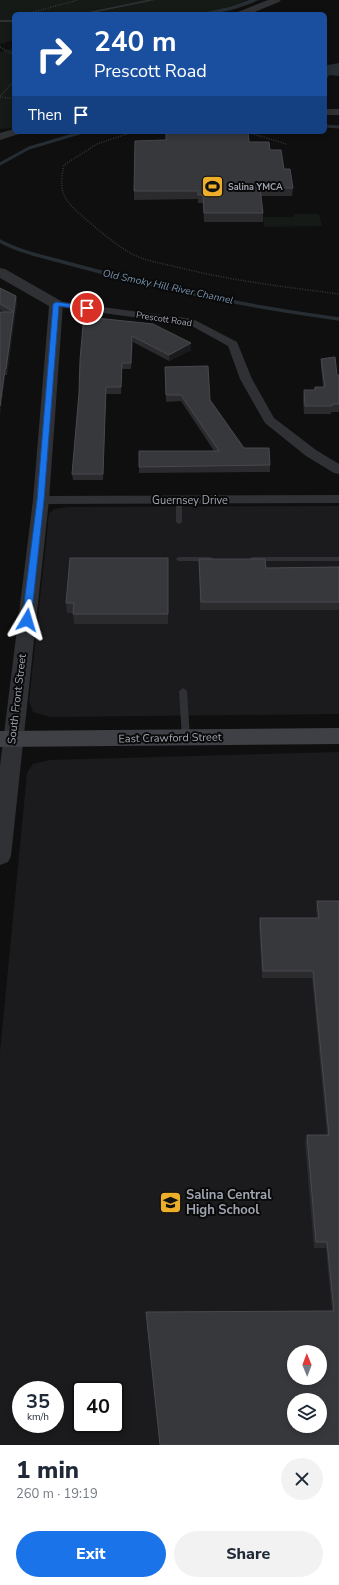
<!DOCTYPE html>
<html lang="en">
<head>
<meta charset="utf-8">
<style>
  :root { --surface:#fff; --page:#f2f2f3; --text:#1f2937; --muted:#747a83; --accent:#1a73e8 }
  body { margin:0; font-family:"Nunito Sans",sans-serif; background:var(--page); color:var(--text); height:100vh; display:flex; flex-direction:column; font-size:15px; white-space:nowrap }
  * { box-sizing:border-box; margin:0 }
  p { font-size:13px; color:var(--muted) }
  .icon { flex:none; width:22px; height:22px; fill:none; stroke:currentColor; stroke-width:2; stroke-linecap:round; stroke-linejoin:round }
  .map { position:relative; height:1445px; overflow:hidden }
  .panel { display:flex; flex-direction:column; background:var(--surface); flex:1 }
  .panel>* { flex:none }
  .hud { position:absolute; left:12px; top:12px; width:315px; height:122px; border-radius:6px; box-shadow:0 2px 6px #0003; background:#1a4fa0; color:#fff; overflow:hidden }
  .needle { width:26px; rotate:359deg }
  .controls { position:absolute; left:287px; top:1345px; display:grid; gap:8px }
  .controls a { display:grid; place-items:center; width:40px; height:40px; border-radius:50%; background:var(--surface); box-shadow:0 2px 6px #0003; font-size:20px }
  .speed { position:absolute; left:12px; top:1381px; display:flex; gap:8px; font-size:20px; font-weight:700; text-align:center }
  .speed>* { display:grid; place-content:center; width:52px; height:52px; border-radius:50%; background:var(--surface); box-shadow:0 2px 6px #0003; line-height:1 }
  .speed small { font-size:10px; font-weight:400 }
  .speed .limit { border:2px solid #111; border-radius:6px; background:#fff; color:#111 }
  .pin { position:absolute; display:grid; place-items:center; width:34px; height:34px; color:#fff; margin:-17px; border:2px solid #fff; border-radius:50%; box-shadow:0 1px 4px #0007 }
  .me { position:absolute; width:44px; margin:-22px; rotate:7deg; stroke-linejoin:round; filter:drop-shadow(0 0 3px #0008) }
  .turn { display:flex; align-items:center; gap:14px; height:84px; padding:0 16px; font-size:18px }
  .turn .icon { width:52px; height:52px; stroke-width:2.5 }
  .turn b { display:block; font-size:28px; line-height:34px }
  .then { display:flex; align-items:center; height:38px; padding:0 16px; background:#0003; gap:8px; font-size:15px }
  .round { display:grid; place-items:center; flex:none; width:42px; height:42px; border-radius:21px; background:var(--page) }
  .overview { display:flex; align-items:center; justify-content:space-between; height:68px; padding:0 16px }
  h1 { font-size:24px; font-weight:800; line-height:30px }
  .cta { display:flex; gap:8px; margin-top:auto; padding:8px 16px }
  .cta a { flex:1; height:46px; border-radius:24px; background:var(--accent); color:#fff; font-size:16px; font-weight:800; line-height:46px; text-align:center }
  .cta a+a { background:var(--page); color:var(--text) }
  .map>svg:first-child { display:block }
  .built { fill:#1b1b1d; fill-rule:evenodd }
  .green { fill:#151a16 }
  .water { fill:#262d33 }
  .lines { fill:none; stroke-linecap:round; stroke-linejoin:round }
  .stream-far1 { stroke:#262d33; stroke-width:3 }
  .stream { stroke:#262d33; stroke-width:3.5 }
  .path { stroke:#36373c; stroke-width:1.5; stroke-dasharray:1 1.5; stroke-linecap:butt }
  .service { fill:#303135; fill-rule:evenodd }
  .minor { fill:#303135; fill-rule:evenodd }
  .tertiary { fill:#303135; fill-rule:evenodd }
  .secondary { fill:#3e4045; fill-rule:evenodd }
  .wall { fill:#2b2b2e }
  .shaded-wall { fill:#1a1a1c }
  .building { fill:#37383c; stroke:#48494e; fill-rule:evenodd }
  .route { fill:#1a73e8; stroke:#114b97 }
  .labels { text-anchor:middle; dominant-baseline:central; stroke-width:4; stroke-linejoin:round; paint-order:stroke }
  .far-poi-label { font-size:9px; font-weight:bold; fill:#a0a5b1; stroke:#0a0a0b; text-anchor:start }
  .far-street-label { font-size:9px; fill:#a0a5b1; stroke:#0a0a0b }
  .far-water-label { font-size:10px; font-style:italic; fill:#7792ac; stroke:#0a0a0b }
  .street-label { font-size:11px; fill:#a0a5b1; stroke:#0a0a0b }
  .near-poi-label { font-size:13px; font-weight:bold; fill:#a0a5b1; stroke:#0a0a0b; text-anchor:start }
</style>
</head>
<body>
<div class="map">
<svg width="339" height="1445" viewBox="0 0 339 1445">
  <rect width="100%" height="100%" fill="#0f0f10"/>
  <g class="built">
    <polygon points="339,506 339,714 50,717 33,712 29,701 49,514 54,509 68,507"/>
    <path d="M339,752V1445H0V1052L27,773L33,764L50,760ZM294,1352H320V1378H294ZM21,1390H55V1424H21ZM81,1390H115V1424H81ZM294,1400H320V1426H294Z"/>
  </g>
  <g class="green">
    <polygon points="0,0 247,0 228,7 194,14 14,14 14,40 0,44"/>
    <polygon points="14,48 14,128 0,129 0,52"/>
    <polygon points="294,214 319,214 322,226 264,227 263,217 294,217"/>
  </g>
  <g class="water">
    <path d="M249,0H259C235,10 222,14 196,14L229,7Z"/>
    <polygon points="325,63 328,65 339,63 339,76 329,75 325,82"/>
  </g>
  <g class="lines">
    <g class="stream-far1">
      <polyline points="325,126 339,127"/>
      <polyline points="0,164 29,148 83,132"/>
    </g>
    <path class="stream" d="M0,241C21,253 54,259 78,266C164,290 251,307 339,319"/>
    <g class="path">
      <polyline points="26,14 78,0"/>
      <polyline points="0,47 14,55"/>
      <polyline points="0,96 14,81"/>
      <polyline points="0,97 14,99"/>
      <path d="M133,132L97,144L64,165C57,195 66,202 88,221C102,233 117,246 134,255C149,262 165,264 181,268C233,281 286,287 339,294"/>
      <polyline points="247,132 286,144"/>
    </g>
    <g class="service">
      <polygon points="147,0 155,0 87,14 79,14"/>
      <rect x="0" y="20" width="14" height="2"/>
      <polygon points="179,498 182,500 182,522 179,524 176,522 176,500"/>
      <polygon points="178,557 210,557 214,559 210,561 178,561 176,559"/>
      <polygon points="252,557 339,557 339,561 252,561 250,559"/>
      <polygon points="183,688 187,691 190,738 186,741 182,738 179,691"/>
    </g>
    <g class="minor">
      <rect x="325" y="109" width="14" height="6"/>
      <polygon points="56,301 193,319 237,342 252,379 274,418 316,450 339,464 339,474 334,473 306,456 265,423 240,379 228,346 190,325 52,306 50,304 52,302"/>
      <polygon points="339,495 339,503 41,504 36,503 34,500 36,497 41,496"/>
    </g>
    <g class="tertiary">
      <polygon points="268,0 281,0 279,2 250,14 236,14 238,12"/>
      <polygon points="14,129 14,132 21,132 19,134 0,140 0,133"/>
      <polygon points="0,268 5,269 61,301 63,304 49,500 11,856 8,862 0,865 0,766 33,500 49,306 0,278"/>
    </g>
    <polygon class="secondary" points="339,728 339,744 0,747 0,731"/>
  </g>
  <g class="wall">
    <polygon points="249,142 270,150 284,169 293,188 292,196 261,196 263,213 263,222 204,222 203,203 198,203 198,199 134,200 134,191"/>
    <polygon points="0,288 16,296 17,302 7,375 5,375 0,416 4,312 0,310"/>
    <polygon points="153,324 191,350 169,361 133,342 131,369 122,369 121,394 106,394 103,480 73,480 72,474 79,393 80,360"/>
    <polygon points="321,359 337,375 339,375 339,412 331,412 331,414 304,414 303,398 304,390 314,390 315,387 323,387 321,367"/>
    <polygon points="165,367 210,400 244,448 270,465 270,472 139,473 139,451 214,451 181,401 166,402"/>
    <polygon points="168,558 168,624 74,624 73,613 67,613 66,603"/>
    <polygon points="199,559 266,568 339,567 339,610 200,610"/>
    <polygon points="317,901 339,901 339,1445 160,1445 146,1312 332,1311 326,1248 314,1248 305,1142 307,1135 327,1135 312,978 262,978 259,926 260,918 317,918 316,909"/>
  </g>
  <g class="shaded-wall">
    <polygon points="16,296 17,302 7,375 6,369"/>
    <polygon points="132,336 133,342 131,369 131,363"/>
    <polygon points="191,343 191,350 169,361 169,355"/>
    <polygon points="5,369 5,375 0,416 0,406"/>
    <polygon points="106,387 106,394 103,480 103,474"/>
  </g>
  <g class="building">
    <polygon points="166,132 248,132 249,142 269,142 270,150 281,150 284,169 290,169 293,188 260,188 263,213 204,213 203,195 198,195 198,191 134,191 135,141 166,140"/>
    <polygon points="0,288 16,296 6,369 5,369 0,406 0,312 14,312 0,304"/>
    <polygon points="87,317 153,324 191,343 169,355 132,336 131,363 122,363 121,387 106,387 103,474 72,474 79,393 80,360 83,325"/>
    <polygon points="335,357 337,375 339,375 339,404 332,404 332,406 305,406 304,390 315,390 315,387 325,387 321,359"/>
    <polygon points="208,366 210,400 244,448 269,448 270,465 139,467 139,451 219,451 181,395 166,395 165,367"/>
    <polygon points="70,558 168,558 168,614 73,614 74,603 66,603"/>
    <polygon points="199,559 265,559 266,568 339,567 339,602 201,602"/>
    <path d="M317,901H339V1445H160L146,1312L334,1311L327,1242H316L307,1135H329L313,971H263L260,918H319ZM294,1352H320V1378H294ZM294,1400H320V1426H294Z"/>
  </g>
  <polygon class="route" points="56,302 87,306 90,308 87,310 59,306 44,500 31,620 27,623 22,620 37,500 53,304"/>
  <defs>
    <symbol id="stadium-square" viewBox="-11 -11 22 22"><rect x="-9" y="-9" width="18" height="18" rx="4" fill="#edae2a" stroke="#0a0a0b"/><path d="M0-5a6.5 5 0 1 0 0 10a6.5 5 0 1 0 0-10ZM-3.5-1.8h7v3.6h-7Z" fill="#111"/></symbol>
    <symbol id="school-square" viewBox="-11 -11 22 22"><rect x="-9" y="-9" width="18" height="18" rx="4" fill="#edae2a" stroke="#0a0a0b"/><path d="M0-5L7-2L0 1L-7-2ZM-4 1L0 2.5L4 1V4Q0 6-4 4Z" fill="#111"/></symbol>
  </defs>
  <g fill-rule="evenodd">
    <use href="#stadium-square" x="200" y="174" width="25" height="25"/>
    <use href="#school-square" x="158" y="1190" width="25" height="25"/>
  </g>
  <g class="labels">
    <g class="far-poi-label">
      <text x="228" y="187">Salina YMCA</text>
    </g>
    <g class="far-street-label">
      <text transform="translate(164 319) rotate(9)">Prescott Road</text>
    </g>
    <g class="far-water-label">
      <text transform="translate(168 287) rotate(12)">Old Smoky Hill River Channel</text>
    </g>
    <g class="street-label">
      <text x="190" y="500">Guernsey Drive</text>
      <text transform="translate(17 699) rotate(-83)">South Front Street</text>
      <text transform="translate(170 738) rotate(-1)">East Crawford Street</text>
    </g>
    <g class="near-poi-label">
      <text x="186" y="1195">Salina Central<tspan x="186" dy="15">High School</tspan></text>
    </g>
  </g>
</svg>
<div class="controls">
<a><svg class="needle" viewBox="-14 -14 28 28"><path d="M0-13l5 13h-10z" fill="#e53935"/><path d="M0 13l5-13h-10z" fill="#747a83"/></svg></a>
<a><svg class="icon" aria-label="layers" viewBox="0 0 24 24"><path d="M12 4l9 5-9 5-9-5zM3 14l9 5 9-5"/></svg></a>
</div>
<div class="speed"><div>35<small>km/h</small></div><div class="limit">40</div></div>
<div class="pin" style="left:87px;top:308px;background:#d93025"><svg class="icon" aria-label="arrive" viewBox="0 0 24 24"><path d="M6 21V4h12l-3 4 3 4H6"/></svg></div>
<svg class="me" style="left:27px;top:620px" viewBox="-20 -20 40 40"><path d="M0-17L14 15 0 8-14 15z" fill="#1a73e8" stroke="#fff" stroke-width="4"/></svg>
<div class="hud">
<div class="turn"><svg class="icon" aria-label="right" viewBox="0 0 24 24"><path d="M7 20v-9h11M14 6l5 5-5 5"/></svg><div><b>240 m</b>Prescott Road</div></div>
<div class="then">Then<svg class="icon" aria-label="arrive" viewBox="0 0 24 24"><path d="M6 21V4h12l-3 4 3 4H6"/></svg></div>
</div>
</div>
<section class="panel">
<div class="overview"><div><h1>1 min</h1><p>260 m · 19:19</p></div><a class="round"><svg class="icon" aria-label="close" viewBox="0 0 24 24"><path d="M6 6l12 12M18 6L6 18"/></svg></a></div>
<div class="cta"><a>Exit</a><a>Share</a></div>
</section>
</body>
</html>
